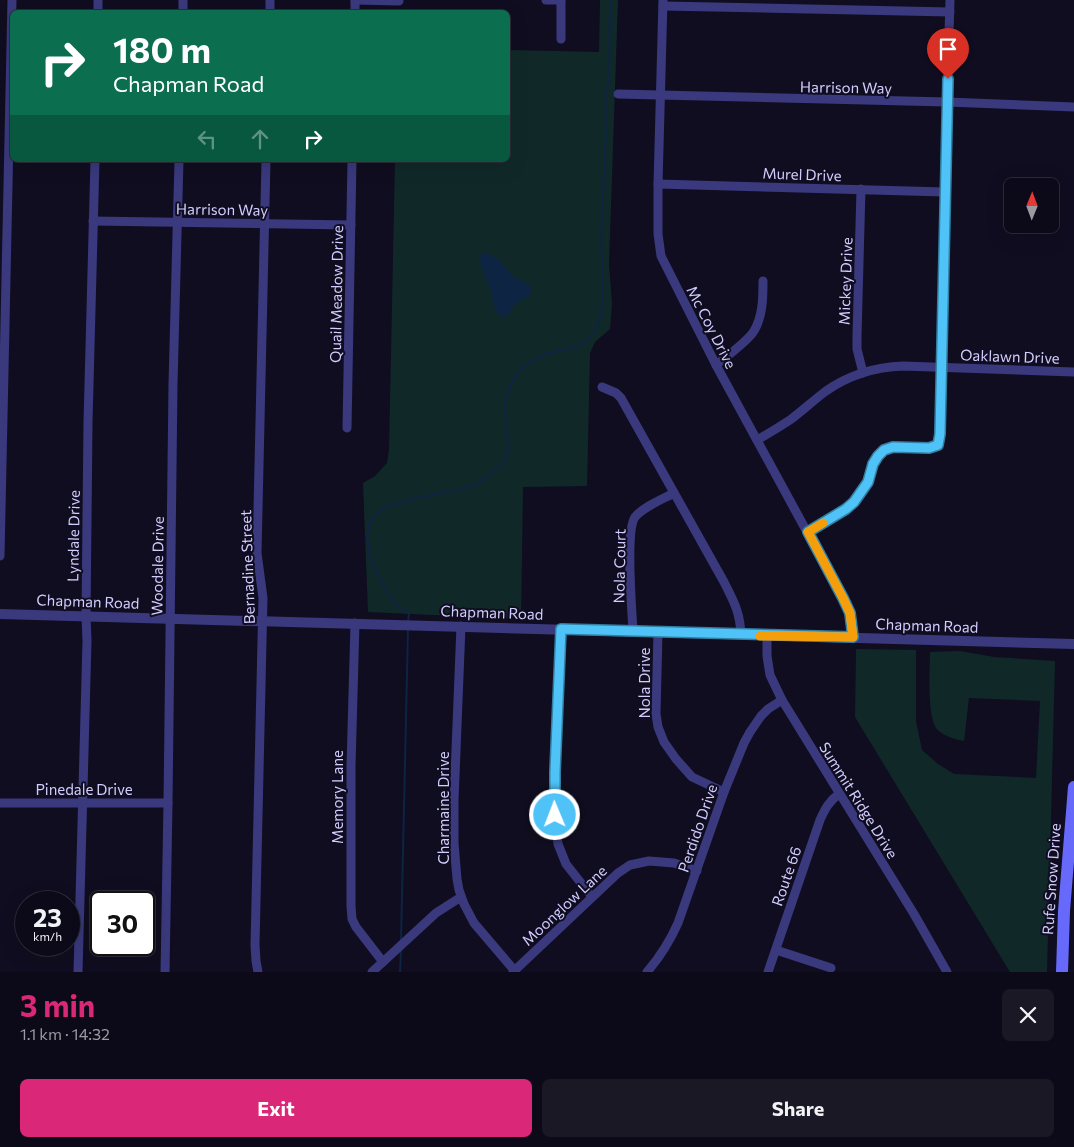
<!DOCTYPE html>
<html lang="en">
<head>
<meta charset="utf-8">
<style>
  :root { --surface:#0c0a18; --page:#1a1825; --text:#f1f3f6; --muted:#9a9aa2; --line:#2c2b37; --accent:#db2777 }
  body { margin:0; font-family:Commissioner,sans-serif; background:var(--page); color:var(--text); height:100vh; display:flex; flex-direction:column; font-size:19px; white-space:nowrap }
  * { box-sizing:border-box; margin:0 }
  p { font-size:16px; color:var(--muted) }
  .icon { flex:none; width:28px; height:28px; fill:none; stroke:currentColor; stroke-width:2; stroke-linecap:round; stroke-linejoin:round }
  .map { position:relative; height:972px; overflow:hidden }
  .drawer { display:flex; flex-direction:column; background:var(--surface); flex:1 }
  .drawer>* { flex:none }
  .guide { position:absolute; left:10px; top:10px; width:500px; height:152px; border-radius:8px; box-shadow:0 5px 20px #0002,0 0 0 1px var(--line); background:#0b6e4f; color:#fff; overflow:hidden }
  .needle { width:32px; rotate:1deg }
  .tools { position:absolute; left:1004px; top:178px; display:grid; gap:10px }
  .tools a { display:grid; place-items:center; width:55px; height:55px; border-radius:8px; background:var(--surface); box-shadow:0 5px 20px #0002,0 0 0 1px var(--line); font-size:25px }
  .speed { position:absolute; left:15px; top:891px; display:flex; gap:10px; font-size:25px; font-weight:700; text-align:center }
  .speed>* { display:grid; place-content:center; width:65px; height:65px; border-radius:50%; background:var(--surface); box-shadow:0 5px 20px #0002,0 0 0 1px var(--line); line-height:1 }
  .speed small { font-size:12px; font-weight:400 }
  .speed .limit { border:2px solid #111; border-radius:8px; background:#fff; color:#111 }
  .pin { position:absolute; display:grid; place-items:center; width:42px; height:42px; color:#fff; margin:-51px -21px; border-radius:50% 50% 50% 0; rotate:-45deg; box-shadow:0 0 5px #0007 }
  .pin .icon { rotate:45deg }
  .me { position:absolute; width:55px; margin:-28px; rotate:359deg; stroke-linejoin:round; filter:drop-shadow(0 0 4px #0008) }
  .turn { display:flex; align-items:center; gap:18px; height:105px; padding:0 20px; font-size:22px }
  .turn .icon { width:65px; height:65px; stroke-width:2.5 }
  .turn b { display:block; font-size:35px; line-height:42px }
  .lanes { display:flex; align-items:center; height:48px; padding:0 20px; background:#0003; justify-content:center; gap:25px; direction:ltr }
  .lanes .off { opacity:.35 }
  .round { display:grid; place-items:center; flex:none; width:52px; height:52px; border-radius:8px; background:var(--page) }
  .head { display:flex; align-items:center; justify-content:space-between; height:85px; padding:0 20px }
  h1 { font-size:30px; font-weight:700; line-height:38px; color:var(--accent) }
  .button { display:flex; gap:10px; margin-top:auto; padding:10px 20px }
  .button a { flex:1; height:58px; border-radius:8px; background:var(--accent); color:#fff; font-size:20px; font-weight:700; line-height:58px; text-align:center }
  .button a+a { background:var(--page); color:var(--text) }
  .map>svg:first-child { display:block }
  .green { fill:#102928 }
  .water { fill:#0d2443 }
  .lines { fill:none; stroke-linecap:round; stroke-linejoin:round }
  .stream { stroke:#0d2443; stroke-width:2 }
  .minor { stroke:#3a397d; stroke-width:9 }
  .tertiary { stroke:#3a397d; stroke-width:10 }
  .secondary { stroke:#6769fb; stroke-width:12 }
  .route-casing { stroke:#337fa1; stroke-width:12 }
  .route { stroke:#4fc3f7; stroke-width:9 }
  .slow { stroke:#f59e0b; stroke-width:9 }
  .labels { text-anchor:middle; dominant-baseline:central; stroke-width:4; stroke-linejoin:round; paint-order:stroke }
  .street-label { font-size:15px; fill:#d1cdfe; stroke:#100d20 }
</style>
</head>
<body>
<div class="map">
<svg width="1074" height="972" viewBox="0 0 1074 972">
  <rect width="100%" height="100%" fill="#100d20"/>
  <g class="green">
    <polygon points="600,0 618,0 609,264 612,304 610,329 595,342 590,353 587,486 523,487 521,619 368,612 363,483 375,476 387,463 389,450 395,160 508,160 508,50 599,52"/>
    <path d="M856,649L916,650V721L922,750L938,764L954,774L1036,778L1040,701L969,698L964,741C955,739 946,737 939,731C926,721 930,669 930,652L960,651L994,657L1055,661L1047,972H1010L855,717Z"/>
  </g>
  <path class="water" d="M483,253C486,254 489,254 491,255C501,259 506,270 514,277C522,283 529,280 532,291L528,297L516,303L513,306L510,313L502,318L497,312L493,302L491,290L485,277L480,262V259Z"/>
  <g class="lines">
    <g class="stream">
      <polyline points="408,622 409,613 394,603 377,574 370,557 367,537 370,522 380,511 394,504 444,492 463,489 478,483 500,466 506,458 509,450 504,407 509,389 514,378 523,367 534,359 549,353 578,346 589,338 597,327 601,315 603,300 603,273 601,237 606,132 606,99 609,75 610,0"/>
      <polyline points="401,940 408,629"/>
      <polyline points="400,972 401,949"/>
    </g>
    <g class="minor">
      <polyline points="355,0 399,1"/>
      <polyline points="546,0 561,0"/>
      <polyline points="561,0 561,39"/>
      <polyline points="663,0 658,184 658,234 661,256 716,365 843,598 850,613 853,637"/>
      <polyline points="663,6 950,12"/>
      <polyline points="98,12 98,0"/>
      <polyline points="183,12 183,0"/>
      <polyline points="270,12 270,0"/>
      <polyline points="355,12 355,0"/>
      <polyline points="618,94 947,102 1074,107"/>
      <polyline points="658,184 945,192"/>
      <polyline points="861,189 857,336 857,349 863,373"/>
      <polyline points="93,221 351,225"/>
      <path d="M716,365C726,357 748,341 754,331C763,316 763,297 763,281"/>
      <path d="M602,387L616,393L621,398L724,582C734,602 740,612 741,635"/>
      <polyline points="347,428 352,160"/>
      <path d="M757,440C768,434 779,427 790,420C802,411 814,400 826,391C849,375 876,367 903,366L1074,372"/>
      <polyline points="808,532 845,509 855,502 868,482 873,464 877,456 884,450 893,447 929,449 938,445 940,434 947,102 950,0"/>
      <polyline points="0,556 12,0"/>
      <polyline points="355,623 351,766 351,906 352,919 356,927 383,962"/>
      <polyline points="461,626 454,800 454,843 457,879 459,890 464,904 474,923 514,970"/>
      <polyline points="561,629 555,772 556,827 558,844 566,864 592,897"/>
      <path d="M633,631C632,610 625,531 635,517C643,507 663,499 674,493"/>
      <polyline points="658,632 656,714 658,727 664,742 676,759 692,777 724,792"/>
      <polyline points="767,636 767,656 770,675 782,700 914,914 947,972"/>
      <polyline points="0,803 168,803"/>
      <polyline points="776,950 831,968"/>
      <polyline points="78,972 87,641 86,616 88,422 95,160"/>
      <polyline points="165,972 168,803 173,384 179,160"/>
      <polyline points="258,972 256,961 255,945 263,598 257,553 266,160"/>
      <polyline points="372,972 436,913 461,897"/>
      <polyline points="513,972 618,873 630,865 649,861 674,863 697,871"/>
      <path d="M647,972C660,957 670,941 678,923L724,792L744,743L750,732L761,716L768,709L782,700"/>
      <path d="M768,972L820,820C825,809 829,801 839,794"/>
    </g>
    <polyline class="tertiary" points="0,614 1074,644"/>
    <polyline class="secondary" points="1062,972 1064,911 1074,787"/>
  </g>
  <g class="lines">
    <defs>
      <polyline id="route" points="555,815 555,772 561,629 853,637 850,613 843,598 808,532 846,509 854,502 868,482 873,464 878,456 884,450 893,447 929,448 938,445 940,434 948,79"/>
    </defs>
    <use href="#route" class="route-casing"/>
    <use href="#route" class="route"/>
    <polyline class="slow" points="760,636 853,637 850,613 843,598 808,532 823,523"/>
  </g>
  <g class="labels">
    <g class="street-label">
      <text transform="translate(846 87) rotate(1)">Harrison Way</text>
      <text transform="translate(802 174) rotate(2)">Murel Drive</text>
      <text transform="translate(222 209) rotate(1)">Harrison Way</text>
      <text transform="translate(845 281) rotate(-88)">Mickey Drive</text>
      <text transform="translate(336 294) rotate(-89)">Quail Meadow Drive</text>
      <text transform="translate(712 327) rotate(63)">Mc Coy Drive</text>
      <text transform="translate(1010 356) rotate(2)">Oaklawn Drive</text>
      <text transform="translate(73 536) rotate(-89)">Lyndale Drive</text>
      <text transform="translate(157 566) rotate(-89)">Woodale Drive</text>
      <text transform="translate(619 566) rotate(-89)">Nola Court</text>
      <text transform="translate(247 567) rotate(-92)">Bernadine Street</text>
      <text transform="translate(88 601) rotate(2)">Chapman Road</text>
      <text transform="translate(492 612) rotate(2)">Chapman Road</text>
      <text transform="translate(927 625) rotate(2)">Chapman Road</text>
      <text transform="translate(644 683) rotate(-90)">Nola Drive</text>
      <text x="84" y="789">Pinedale Drive</text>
      <text transform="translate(337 797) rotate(-90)">Memory Lane</text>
      <text transform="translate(859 800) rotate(58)">Summit Ridge Drive</text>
      <text transform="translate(443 808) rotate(-90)">Charmaine Drive</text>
      <text transform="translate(697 828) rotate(-71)">Perdido Drive</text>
      <text transform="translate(786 876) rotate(-71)">Route 66</text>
      <text transform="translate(1051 879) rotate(-86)">Rufe Snow Drive</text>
      <text transform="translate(564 905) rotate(-43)">Moonglow Lane</text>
    </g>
  </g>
</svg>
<div class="tools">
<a><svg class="needle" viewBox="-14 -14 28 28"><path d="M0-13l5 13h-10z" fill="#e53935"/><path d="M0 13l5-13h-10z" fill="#9a9aa2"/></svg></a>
</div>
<div class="speed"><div>23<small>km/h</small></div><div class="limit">30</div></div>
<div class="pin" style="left:948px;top:79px;background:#d93025"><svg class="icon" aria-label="arrive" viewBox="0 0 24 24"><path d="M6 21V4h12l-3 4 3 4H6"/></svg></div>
<svg class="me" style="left:555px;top:815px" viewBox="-20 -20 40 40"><circle r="17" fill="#4fc3f7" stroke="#fff" stroke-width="3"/><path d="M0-11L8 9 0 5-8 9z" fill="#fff"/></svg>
<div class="guide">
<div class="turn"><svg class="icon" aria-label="right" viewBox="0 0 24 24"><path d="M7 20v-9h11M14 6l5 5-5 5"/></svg><div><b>180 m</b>Chapman Road</div></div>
<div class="lanes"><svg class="icon off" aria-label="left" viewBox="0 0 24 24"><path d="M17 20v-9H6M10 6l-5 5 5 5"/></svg><svg class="icon off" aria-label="ahead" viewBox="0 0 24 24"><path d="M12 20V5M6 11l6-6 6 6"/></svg><svg class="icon" aria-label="right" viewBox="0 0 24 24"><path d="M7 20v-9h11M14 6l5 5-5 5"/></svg></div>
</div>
</div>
<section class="drawer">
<div class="head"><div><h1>3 min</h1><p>1.1 km · 14:32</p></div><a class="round"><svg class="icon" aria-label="close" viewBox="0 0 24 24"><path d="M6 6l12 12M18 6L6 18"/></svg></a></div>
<div class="button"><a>Exit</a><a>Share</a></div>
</section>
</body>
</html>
